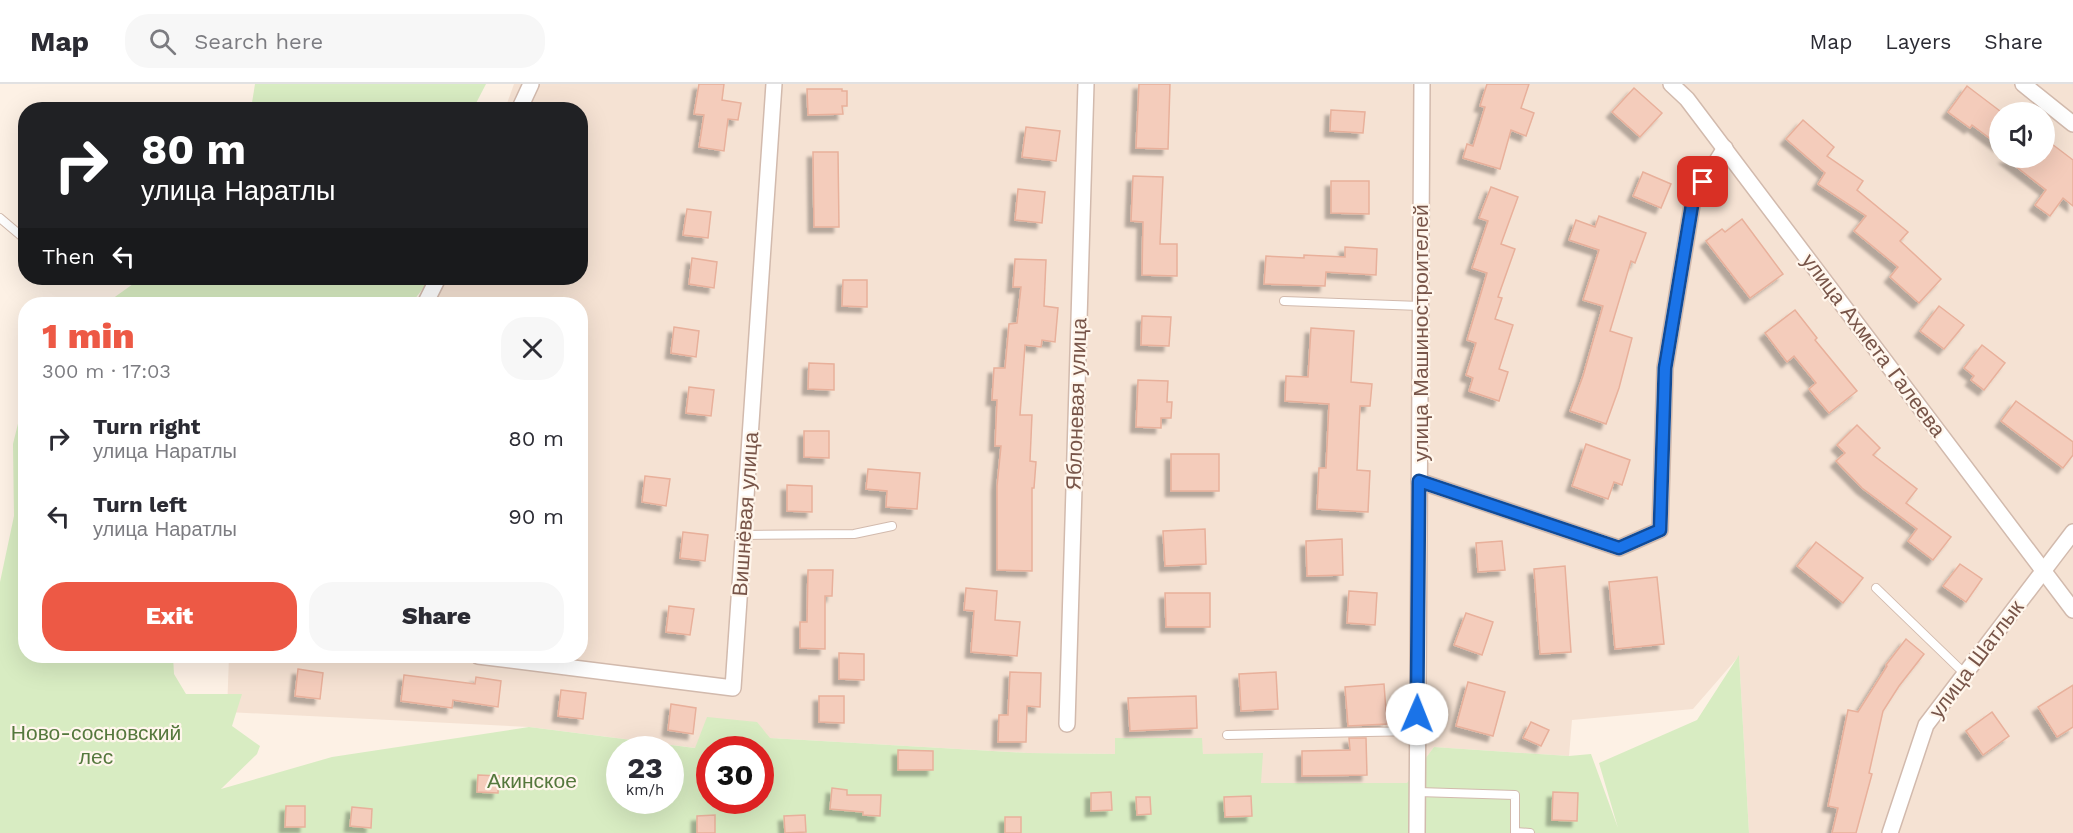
<!DOCTYPE html>
<html lang="en">
<head>
<meta charset="utf-8">
<style>
  :root { --surface:#fff; --page:#f7f7f7; --text:#2b2b33; --muted:#7c7c81; --line:#e1e1e2; --accent:#ed5945 }
  body { margin:0; font-family:"Work Sans",sans-serif; background:var(--page); color:var(--text); height:100vh; display:flex; flex-direction:column; font-size:22px; white-space:nowrap }
  * { box-sizing:border-box; margin:0 }
  p { font-size:20px; color:var(--muted) }
  .icon { flex:none; width:33px; height:33px; fill:none; stroke:currentColor; stroke-width:2; stroke-linecap:round; stroke-linejoin:round }
  .map { position:relative; flex:1; overflow:hidden }
  .sheet { position:absolute; left:18px; top:213px; width:570px; height:366px; display:flex; flex-direction:column; background:var(--surface); border-radius:24px; box-shadow:0 6px 24px #0002 }
  .sheet>* { flex:none }
  .hud { position:absolute; left:18px; top:18px; width:570px; height:183px; border-radius:24px; box-shadow:0 6px 24px #0002; background:#202124; color:#fff; overflow:hidden }
  .tools { position:absolute; left:1989px; top:18px; display:grid; gap:12px }
  .tools a { display:grid; place-items:center; width:66px; height:66px; border-radius:50%; background:var(--surface); box-shadow:0 6px 24px #0002; font-size:30px }
  .speed { position:absolute; left:606px; top:652px; display:flex; gap:12px; font-size:30px; font-weight:700; text-align:center }
  .speed>* { display:grid; place-content:center; width:78px; height:78px; border-radius:50%; background:var(--surface); box-shadow:0 6px 24px #0002; line-height:1 }
  .speed small { font-size:15px; font-weight:400 }
  .speed .limit { border:9px solid #d22; background:#fff; color:#111 }
  .pin { position:absolute; display:grid; place-items:center; width:51px; height:51px; color:#fff; margin:-26px; border-radius:12px; box-shadow:0 3px 9px #0006 }
  .me { position:absolute; width:66px; margin:-33px; rotate:1deg; stroke-linejoin:round; filter:drop-shadow(0 0 4px #0008) }
  .turn { display:flex; align-items:center; gap:21px; height:126px; padding:0 24px; font-size:27px }
  .turn .icon { width:78px; height:78px; stroke-width:2.5 }
  .turn b { display:block; font-size:42px; line-height:51px }
  .then { display:flex; align-items:center; height:57px; padding:0 24px; background:#0003; gap:12px; font-size:22px }
  .round { display:grid; place-items:center; flex:none; width:63px; height:63px; border-radius:24px; background:var(--page) }
  .headline { display:flex; align-items:center; justify-content:space-between; height:102px; padding:0 24px }
  h1 { font-size:36px; font-weight:800; line-height:45px; color:var(--accent) }
  .primary-button { display:flex; gap:12px; margin-top:auto; padding:12px 24px }
  .primary-button a { flex:1; height:69px; border-radius:24px; background:var(--accent); color:#fff; font-size:24px; font-weight:800; line-height:69px; text-align:center }
  .primary-button a+a { background:var(--page); color:var(--text) }
  ul { padding:0; list-style:none }
  li { display:flex; align-items:center; gap:18px; height:78px; padding:0 24px }
  li div { flex:1 }
  li b { display:block; font-size:22px }
  li em { font-style:normal }
  header { display:flex; align-items:center; gap:36px; box-sizing:border-box; height:84px; padding:0 30px; background:var(--surface); border-bottom:2px solid var(--line) }
  header strong { font-size:28px }
  nav { display:flex; gap:33px; margin-inline-start:auto; font-size:21px }
  .search { width:420px; height:54px; background:var(--page); display:flex; align-items:center; gap:15px; box-sizing:border-box; padding:0 21px; border-radius:24px; color:var(--muted); font-size:22px }
  .map>svg:first-child { display:block }
  .residential { fill:#f5e2d3; fill-rule:evenodd }
  .green { fill:#d8ecc2; fill-rule:evenodd }
  .building { fill:#f4ccbb; stroke:#e8b09b; stroke-width:1.5; filter:url(#shadow) }
  .lines { fill:none; stroke-linecap:round; stroke-linejoin:round }
  .lane-casing { stroke:#d2baad; stroke-width:10 }
  .street-casing { stroke:#d2baad; stroke-width:18 }
  .lane { stroke:#fff; stroke-width:8 }
  .street { stroke:#fff; stroke-width:15 }
  .route-casing { stroke:#114b97; stroke-width:15 }
  .route { stroke:#1a73e8; stroke-width:10 }
  .labels { text-anchor:middle; dominant-baseline:central; stroke-width:4.5; stroke-linejoin:round; paint-order:stroke }
  .street-label { font-size:21px; fill:#785549; stroke:#fff6ec }
  .park-label { font-size:21px; fill:#55783d; stroke:#fff6ec }
</style>
</head>
<body>
<header>
<strong>Map</strong>
<div class="search"><svg class="icon" aria-label="search" viewBox="0 0 24 24"><circle cx="10" cy="10" r="6"/><path d="M15 15l6 6"/></svg>Search here</div>
<nav><a>Map</a><a>Layers</a><a>Share</a></nav>
</header>
<div class="map">
<svg width="2073" height="749" viewBox="0 0 2073 749">
  <defs>
    <filter id="shadow"><feDropShadow dx="-5.5" dy="5.5" stdDeviation="1.5" flood-color="#0004"/></filter>
  </defs>
  <rect width="100%" height="100%" fill="#fdf1e5"/>
  <path class="residential" d="M514,0H2073V749H1749L1739,572L1693,625L1572,636L1569,672L1434,663L1408,699H1261L1203,670L1201,654H1115L1116,670L1028,669L770,654L696,664L529,643L227,628L229,572H580V220H411L426,210L433,194H580V26L505,25ZM2000,28H2044V74H2000Z"/>
  <g class="green">
    <polygon points="255,0 486,0 473,25 251,25"/>
    <polygon points="138,194 431,194 411,220 105,220 133,200"/>
    <path d="M25,311L26,572H173L174,590L186,610H242L232,642L260,662L257,670L221,705L332,673L529,643L695,664L707,633L757,638L770,654L1028,669L1115,670V654H1202L1203,670L1263,669L1261,699H1407L1434,663L1569,672L1591,670L1618,744L1599,679L1697,636L1739,571L1749,749H0V498L14,432L13,360ZM620,666H670V717H620ZM710,666H760V717H710Z"/>
  </g>
  <g class="building">
    <polygon points="699,0 724,0 722,16 741,19 738,36 728,35 724,67 699,63 704,31 694,30"/>
    <polygon points="1139,0 1170,0 1168,65 1136,64"/>
    <polygon points="1487,0 1529,0 1521,24 1534,29 1526,52 1511,46 1500,85 1463,74 1467,60 1473,62 1485,23 1480,22"/>
    <polygon points="1967,2 2000,27 2000,62 1972,41 1970,44 1948,28"/>
    <polygon points="1634,4 1662,29 1640,53 1612,28"/>
    <polygon points="807,5 842,5 842,7 847,7 847,22 842,22 843,30 808,31"/>
    <polygon points="1331,26 1365,28 1363,49 1330,47"/>
    <polygon points="1803,36 1834,63 1827,72 1863,97 1857,106 1908,148 1900,157 1941,195 1919,219 1890,193 1898,183 1854,147 1866,132 1818,100 1825,89 1786,55"/>
    <polygon points="1026,43 1060,47 1056,77 1022,73"/>
    <polygon points="2044,54 2073,76 2073,122 2063,114 2050,132 2035,121 2046,106 2005,74 2044,74"/>
    <polygon points="813,68 838,68 839,143 814,143"/>
    <polygon points="1643,88 1671,100 1661,124 1633,112"/>
    <polygon points="1133,92 1163,93 1160,160 1177,160 1177,192 1142,191 1143,138 1131,137"/>
    <polygon points="1331,97 1369,97 1369,130 1331,129"/>
    <polygon points="1491,103 1518,113 1501,160 1515,165 1498,213 1502,214 1495,235 1513,241 1499,285 1508,288 1499,317 1469,307 1473,294 1466,291 1476,259 1467,256 1487,189 1472,184 1488,137 1479,134"/>
    <polygon points="1018,105 1045,108 1042,139 1015,136"/>
    <polygon points="687,125 711,128 708,154 683,151"/>
    <polygon points="1599,132 1646,149 1635,179 1631,177 1610,247 1632,254 1619,304 1606,340 1570,327 1583,292 1603,222 1583,216 1599,166 1569,156 1576,136 1595,143"/>
    <polygon points="1742,135 1783,190 1750,214 1706,157 1722,145 1725,148"/>
    <polygon points="1345,163 1377,165 1376,191 1326,188 1325,202 1264,200 1266,172 1304,174 1304,171 1345,173"/>
    <polygon points="692,174 717,178 714,204 689,200"/>
    <polygon points="1015,175 1046,176 1044,222 1058,224 1055,258 1042,256 1041,263 1025,261 1020,331 1032,331 1030,377 1036,378 1034,404 1032,404 1032,487 997,486 997,402 1001,362 995,362 997,316 992,316 994,284 1005,284 1009,240 1017,239 1021,203 1013,203"/>
    <polygon points="843,196 867,196 867,223 842,222"/>
    <polygon points="1939,222 1964,241 1944,265 1920,247"/>
    <polygon points="1795,226 1817,254 1815,256 1857,307 1829,329 1809,305 1816,299 1794,272 1787,278 1765,249"/>
    <polygon points="1142,232 1171,233 1169,262 1141,261"/>
    <polygon points="674,243 699,247 696,273 671,269"/>
    <polygon points="1311,244 1354,247 1351,298 1372,300 1370,322 1360,322 1357,386 1370,387 1368,428 1317,425 1319,384 1326,384 1329,320 1285,317 1286,292 1308,293"/>
    <polygon points="1982,261 2005,279 1984,306 1971,296 1974,292 1964,284"/>
    <polygon points="809,279 834,280 834,306 808,305"/>
    <polygon points="1138,296 1168,297 1167,318 1172,318 1171,334 1161,334 1161,344 1136,343"/>
    <polygon points="689,303 714,306 711,332 686,329"/>
    <polygon points="2016,317 2073,358 2073,371 2063,384 2001,337"/>
    <polygon points="1857,341 1880,364 1873,371 1917,405 1906,419 1951,453 1933,476 1908,457 1917,445 1862,404 1836,377 1845,369 1837,361"/>
    <polygon points="804,347 829,347 829,374 804,373"/>
    <polygon points="1586,360 1630,376 1622,401 1614,398 1608,415 1572,402"/>
    <rect x="1171" y="370" width="48" height="37"/>
    <polygon points="868,385 920,389 917,425 886,423 887,407 866,405"/>
    <polygon points="645,392 670,395 666,422 642,418"/>
    <polygon points="787,401 812,402 812,428 787,427"/>
    <polygon points="1205,445 1206,480 1165,482 1163,447"/>
    <polygon points="683,448 708,451 705,477 680,474"/>
    <polygon points="1342,455 1343,491 1307,492 1306,457"/>
    <polygon points="1502,457 1505,486 1478,488 1476,459"/>
    <polygon points="1816,458 1863,494 1843,519 1797,482"/>
    <polygon points="1960,480 1982,495 1966,518 1943,502"/>
    <polygon points="1565,482 1571,568 1540,570 1534,485"/>
    <polygon points="808,486 833,486 832,512 825,512 825,565 800,564 800,538 807,538"/>
    <polygon points="1657,493 1664,560 1615,565 1609,498"/>
    <polygon points="966,504 997,507 995,536 1020,538 1017,572 971,568 974,527 964,526"/>
    <polygon points="1349,507 1377,509 1375,541 1347,539"/>
    <polygon points="1165,509 1210,509 1210,543 1166,543"/>
    <polygon points="669,522 694,525 690,551 666,548"/>
    <polygon points="1466,529 1493,538 1482,571 1454,561"/>
    <polygon points="1906,555 1924,570 1899,602 1883,627 1869,689 1872,690 1856,749 1832,749 1838,724 1828,722 1848,626 1858,628 1887,582 1886,581"/>
    <polygon points="839,569 864,570 864,596 839,595"/>
    <polygon points="298,585 323,589 320,615 295,612"/>
    <polygon points="1010,588 1041,589 1040,623 1027,622 1026,658 998,658 999,631 1008,631"/>
    <polygon points="1276,588 1278,625 1241,627 1239,590"/>
    <polygon points="404,591 475,600 476,593 501,597 498,623 453,616 452,624 401,617"/>
    <polygon points="1468,598 1505,608 1493,652 1456,642"/>
    <polygon points="1384,600 1387,640 1348,642 1345,603"/>
    <polygon points="2073,601 2073,643 2057,653 2038,623"/>
    <polygon points="561,606 586,609 583,635 558,632"/>
    <polygon points="819,612 844,612 844,639 819,638"/>
    <polygon points="1196,612 1197,644 1130,647 1128,614"/>
    <polygon points="671,620 696,624 693,650 668,646"/>
    <polygon points="1992,628 2009,652 1983,671 1966,647"/>
    <polygon points="1531,638 1549,646 1541,662 1523,654"/>
    <polygon points="1349,654 1366,654 1367,691 1302,692 1302,667 1350,666"/>
    <polygon points="898,666 933,667 933,686 898,686"/>
    <polygon points="478,691 499,692 498,709 477,708"/>
    <polygon points="832,704 847,706 847,711 881,711 880,732 863,731 863,728 830,725"/>
    <polygon points="1111,708 1112,726 1091,727 1091,709"/>
    <polygon points="1553,708 1578,709 1577,737 1552,736"/>
    <polygon points="1251,712 1252,732 1225,733 1224,713"/>
    <polygon points="1136,713 1150,713 1151,730 1137,731"/>
    <polygon points="286,722 305,722 305,743 285,743"/>
    <polygon points="352,723 372,725 371,744 350,742"/>
    <polygon points="715,731 715,749 697,749 697,732"/>
    <polygon points="805,731 806,748 785,749 784,732"/>
    <rect x="1005" y="733" width="16" height="16"/>
  </g>
  <g class="lines">
    <defs>
      <g id="lane">
        <polyline points="0,134 26,156"/>
        <polyline points="1284,217 1420,222"/>
        <polyline points="743,451 854,450 892,442"/>
        <polyline points="1876,504 1965,590"/>
        <polyline points="1227,651 1417,647"/>
        <polyline points="1418,708 1515,711 1515,749"/>
        <polyline points="1515,748 1530,749"/>
      </g>
      <g id="street">
        <polyline points="1671,0 1687,15 2073,526"/>
        <polyline points="2023,0 2073,40"/>
        <polyline points="519,26 531,0"/>
        <polyline points="425,220 438,194"/>
        <polyline points="1419,397 1619,464 1660,446 1665,284 1693,115 1725,64"/>
        <polyline points="478,572 733,604 774,0"/>
        <polyline points="1067,640 1086,0"/>
        <polyline points="1417,749 1422,0"/>
        <polyline points="1890,749 1926,641 2073,448"/>
      </g>
    </defs>
    <use href="#lane" class="lane-casing"/>
    <use href="#street" class="street-casing"/>
    <use href="#lane" class="lane"/>
    <use href="#street" class="street"/>
  </g>
  <g class="lines">
    <defs>
      <polyline id="route" points="1417,630 1419,397 1619,464 1660,446 1665,284 1693,115 1703,98"/>
    </defs>
    <use href="#route" class="route-casing"/>
    <use href="#route" class="route"/>
  </g>
  <g class="labels">
    <g class="street-label">
      <text transform="translate(1420 249) rotate(-90)">улица Машиностроителей</text>
      <text transform="translate(1874 261) rotate(53)">улица Ахмета Галеева</text>
      <text transform="translate(1076 320) rotate(-88)">Яблоневая улица</text>
      <text transform="translate(745 430) rotate(-86)">Вишнёвая улица</text>
      <text transform="translate(1976 575) rotate(-53)">улица Шатлык</text>
    </g>
    <g class="park-label">
      <text x="96" y="648">Ново-сосновский<tspan x="96" dy="24">лес</tspan></text>
      <text x="532" y="696">Акинское</text>
    </g>
  </g>
</svg>
<div class="tools">
<a><svg class="icon" aria-label="sound" viewBox="0 0 24 24"><path d="M4 9h4l5-4v14l-5-4H4zM17 9q2 3 0 6"/></svg></a>
</div>
<div class="speed"><div>23<small>km/h</small></div><div class="limit">30</div></div>
<div class="pin" style="left:1703px;top:98px;background:#d93025"><svg class="icon" aria-label="arrive" viewBox="0 0 24 24"><path d="M6 21V4h12l-3 4 3 4H6"/></svg></div>
<svg class="me" style="left:1417px;top:630px" viewBox="-20 -20 40 40"><circle r="19" fill="#fff"/><path d="M0-13L10 11 0 6-10 11z" fill="#1a73e8"/></svg>
<div class="hud">
<div class="turn"><svg class="icon" aria-label="right" viewBox="0 0 24 24"><path d="M7 20v-9h11M14 6l5 5-5 5"/></svg><div><b>80 m</b>улица Наратлы</div></div>
<div class="then">Then<svg class="icon" aria-label="left" viewBox="0 0 24 24"><path d="M17 20v-9H6M10 6l-5 5 5 5"/></svg></div>
</div>
<section class="sheet">
<div class="headline"><div><h1>1 min</h1><p>300 m · 17:03</p></div><a class="round"><svg class="icon" aria-label="close" viewBox="0 0 24 24"><path d="M6 6l12 12M18 6L6 18"/></svg></a></div>
<ul>
<li><svg class="icon" aria-label="right" viewBox="0 0 24 24"><path d="M7 20v-9h11M14 6l5 5-5 5"/></svg><div><b>Turn right</b><p>улица Наратлы</p></div><em>80 m</em></li>
<li><svg class="icon" aria-label="left" viewBox="0 0 24 24"><path d="M17 20v-9H6M10 6l-5 5 5 5"/></svg><div><b>Turn left</b><p>улица Наратлы</p></div><em>90 m</em></li>
</ul>
<div class="primary-button"><a>Exit</a><a>Share</a></div>
</section>
</div>
</body>
</html>
